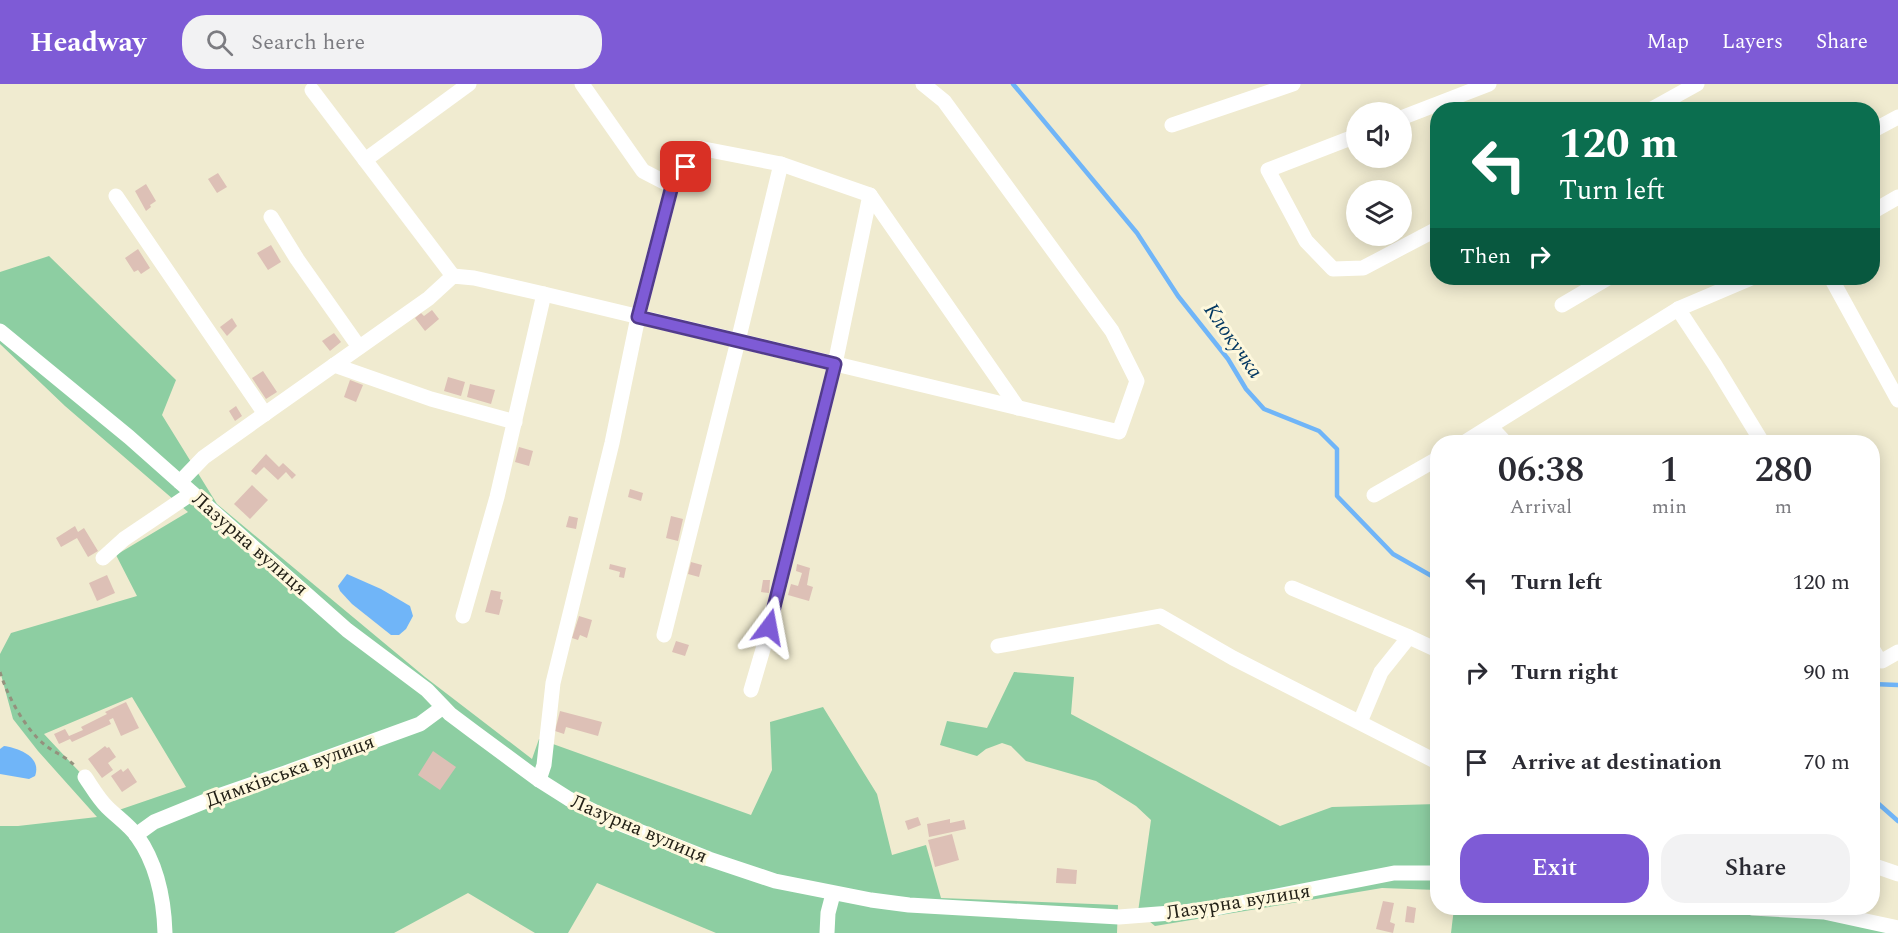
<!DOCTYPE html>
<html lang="en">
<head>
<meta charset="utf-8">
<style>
  :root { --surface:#fff; --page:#f2f2f3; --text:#2b2b33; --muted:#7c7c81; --accent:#7e5bd6 }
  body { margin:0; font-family:Spectral,serif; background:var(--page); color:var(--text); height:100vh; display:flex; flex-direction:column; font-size:22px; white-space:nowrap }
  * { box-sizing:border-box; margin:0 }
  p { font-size:20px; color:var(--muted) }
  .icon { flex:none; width:33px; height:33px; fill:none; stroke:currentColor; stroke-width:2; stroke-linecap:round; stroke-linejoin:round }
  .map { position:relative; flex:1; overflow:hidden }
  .details { position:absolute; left:1430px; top:351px; width:450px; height:480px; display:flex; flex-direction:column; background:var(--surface); border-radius:24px; box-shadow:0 3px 15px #0003 }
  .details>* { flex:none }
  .hud { position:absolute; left:1430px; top:18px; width:450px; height:183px; border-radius:24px; box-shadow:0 3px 15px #0003; background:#0b6e4f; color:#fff; overflow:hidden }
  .tools { position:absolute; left:1346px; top:18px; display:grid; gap:12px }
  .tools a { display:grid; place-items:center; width:66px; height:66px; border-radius:50%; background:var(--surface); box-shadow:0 3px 15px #0003; font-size:30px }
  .pin { position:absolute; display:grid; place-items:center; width:51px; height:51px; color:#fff; margin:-26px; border-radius:12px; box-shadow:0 3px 9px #0006 }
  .me { position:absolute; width:66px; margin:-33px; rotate:13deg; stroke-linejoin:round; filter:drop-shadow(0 0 4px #0008) }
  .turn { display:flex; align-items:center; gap:21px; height:126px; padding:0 30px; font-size:27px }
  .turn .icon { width:78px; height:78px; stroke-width:2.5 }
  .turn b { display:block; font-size:42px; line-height:51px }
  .then { display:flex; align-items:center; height:57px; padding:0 30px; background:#0003; gap:12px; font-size:22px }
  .eta { display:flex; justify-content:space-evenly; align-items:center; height:102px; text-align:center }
  .eta b { font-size:36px; font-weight:600; line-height:42px }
  .cta { display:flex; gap:12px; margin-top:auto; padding:12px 30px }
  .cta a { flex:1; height:69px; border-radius:24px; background:var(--accent); color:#fff; font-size:24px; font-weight:600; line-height:69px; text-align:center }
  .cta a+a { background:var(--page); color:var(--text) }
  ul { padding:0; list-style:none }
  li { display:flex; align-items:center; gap:18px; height:90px; padding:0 30px }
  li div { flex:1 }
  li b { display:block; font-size:22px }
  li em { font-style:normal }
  header { display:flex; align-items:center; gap:36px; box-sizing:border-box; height:84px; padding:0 30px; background:var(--accent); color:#fff }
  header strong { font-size:28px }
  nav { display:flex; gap:33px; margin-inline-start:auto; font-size:21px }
  .search { width:420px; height:54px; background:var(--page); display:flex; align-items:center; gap:15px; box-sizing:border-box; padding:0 21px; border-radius:24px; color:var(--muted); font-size:22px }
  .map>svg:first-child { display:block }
  .green { fill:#8dcea2; fill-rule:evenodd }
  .water { fill:#70b5f8 }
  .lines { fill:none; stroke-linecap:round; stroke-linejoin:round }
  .stream { stroke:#70b5f8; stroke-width:4.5 }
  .building { fill:#ddc0b6 }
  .path { stroke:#94917d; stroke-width:3; stroke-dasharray:4.5 4.5; stroke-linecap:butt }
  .minor { stroke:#fff; stroke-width:15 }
  .route-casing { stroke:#523b8b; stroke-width:15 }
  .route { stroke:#7e5bd6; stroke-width:10 }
  .labels { text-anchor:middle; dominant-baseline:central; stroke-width:6; stroke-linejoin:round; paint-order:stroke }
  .street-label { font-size:20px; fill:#232117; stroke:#fef8dd }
  .water-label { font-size:21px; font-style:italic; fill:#023761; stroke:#fef8dd }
</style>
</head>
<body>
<header>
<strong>Headway</strong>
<div class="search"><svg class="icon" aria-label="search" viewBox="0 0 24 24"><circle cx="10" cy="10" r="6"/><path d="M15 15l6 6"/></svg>Search here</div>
<nav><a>Map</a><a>Layers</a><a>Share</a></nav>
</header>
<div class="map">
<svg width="1898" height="849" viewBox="0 0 1898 849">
  <rect width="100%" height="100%" fill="#f0ebd0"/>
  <g class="green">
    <path d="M49,172L176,296L162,331L217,420L425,593L532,675L539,655L751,731L772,686L770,638L823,623L877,710L892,771L926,761L941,814L1118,821L1117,849H716L597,799L568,849H535L468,809L394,849H0V742H18L97,733L38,667L13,635L0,587V570L11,549L137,512L116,471L188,428L65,322L0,260V188ZM132,613L186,703L116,727L44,650Z"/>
    <polygon points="1014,588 1074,593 1071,630 1280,742 1332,723 1437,720 1437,806 1382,804 1155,842 1138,828 1151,736 1136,722 1096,697 1026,677 1011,662 1002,659 986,665 977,672 940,661 947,637 987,644"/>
    <polygon points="1454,824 1803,824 1898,849 1451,849"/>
  </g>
  <g class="water">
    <polygon points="347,490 381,505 410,522 413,532 406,545 399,551 391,551 352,520 340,507 338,502"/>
    <path d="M4,662C19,664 42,673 35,692L29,695L0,690V665Z"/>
  </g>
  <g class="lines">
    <g class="stream">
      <polyline points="1013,0 1137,149 1178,212 1228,275 1246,305 1264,325 1319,347 1337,365 1337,412 1393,470 1437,495"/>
      <polyline points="1872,600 1898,601"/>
      <polyline points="1872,714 1898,737"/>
    </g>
  </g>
  <g class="building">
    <polygon points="218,89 227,103 217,109 208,95"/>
    <polygon points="146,100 156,117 150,121 151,123 146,127 135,107"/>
    <polygon points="271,161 281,178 268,186 257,169"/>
    <polygon points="138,165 150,184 141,190 138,186 134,188 125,174"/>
    <polygon points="432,226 439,235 425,247 415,234 421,229 424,232"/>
    <polygon points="232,234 237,242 227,252 220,243"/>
    <polygon points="334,249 341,258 330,267 322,257"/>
    <polygon points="263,287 277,308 266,315 252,294"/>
    <polygon points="448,293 465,298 461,312 444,307"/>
    <polygon points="350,296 363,301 356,318 344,313"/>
    <polygon points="470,300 495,306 491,320 467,313"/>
    <polygon points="236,322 242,332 235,337 229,327"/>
    <polygon points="519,363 533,367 529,382 515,378"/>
    <polygon points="266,370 279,383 283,379 296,391 292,395 286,388 278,396 264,383 256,391 251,387"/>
    <polygon points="252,401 268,416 250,435 234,420"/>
    <polygon points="630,405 643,409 641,417 628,413"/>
    <polygon points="569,432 578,434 576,445 566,443"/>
    <polygon points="671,432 683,435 678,457 666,454"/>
    <polygon points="75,442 78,448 84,444 98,467 88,473 77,454 61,463 56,454"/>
    <polygon points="691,478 702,481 699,493 688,490"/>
    <polygon points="610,480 626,484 624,494 619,493 620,488 609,485"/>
    <polygon points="797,480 810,484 807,501 813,503 809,517 788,511 791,500 798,502 802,489 796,487"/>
    <polygon points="107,491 115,509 97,517 89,499"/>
    <polygon points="763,496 770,496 769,509 761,508"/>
    <polygon points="491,506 501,508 500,515 503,516 499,531 485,528"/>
    <polygon points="579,532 592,536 587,554 580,551 578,556 572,554"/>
    <polygon points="676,557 689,561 685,572 672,568"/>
    <polygon points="126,618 139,644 121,652 113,634 109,636 111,640 72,658 70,655 59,660 54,650 65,645 69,652 83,646 81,643 107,630 105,628"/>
    <polygon points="560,627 602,638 598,652 566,643 564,650 555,647"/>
    <polygon points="105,662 107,664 109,663 116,673 108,679 113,686 102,694 88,675"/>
    <polygon points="433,667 456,683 440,706 418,691"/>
    <polygon points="128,684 137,698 122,708 111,692 121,685 123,688"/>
    <polygon points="918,733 921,741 908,746 905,737"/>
    <polygon points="950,735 950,739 964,736 966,745 929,753 927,740"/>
    <polygon points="952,750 959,776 935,783 928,756"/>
    <polygon points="1057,784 1077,786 1076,800 1056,799"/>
    <polygon points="1383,817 1394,819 1390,838 1395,840 1393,849 1376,845"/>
    <polygon points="1407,822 1416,824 1414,839 1405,838"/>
  </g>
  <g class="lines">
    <path class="path" d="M0,588C7,611 25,645 45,661C55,669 67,673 76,683"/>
    <g class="minor">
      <polyline points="582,0 643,87 672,102"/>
      <polyline points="312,6 453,192"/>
      <polyline points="1650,26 1697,0"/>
      <polyline points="1401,34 1489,0"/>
      <polyline points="1172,41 1293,0"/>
      <polyline points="1872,47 1898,33"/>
      <polyline points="1356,52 1268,86 1306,157 1333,185 1363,184 1437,145"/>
      <polyline points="365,76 469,0"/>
      <polyline points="116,112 265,330"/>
      <polyline points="1872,128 1898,113"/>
      <polyline points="271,133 297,175 359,263"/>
      <polyline points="1831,194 1898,316"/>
      <polyline points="1562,221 1608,194"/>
      <polyline points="1678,225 1715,281 1762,358"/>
      <polyline points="0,247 129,353 347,546 427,606 450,630 474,648 539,696 569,715 611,736 709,775 775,797 871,816 909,821 1119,833 1184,828 1221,823 1394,789 1437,789"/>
      <polyline points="334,281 431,315 515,338"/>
      <polyline points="1491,343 1505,358"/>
      <polyline points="1465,358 1678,225 1751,194"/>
      <polyline points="180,398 204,373 429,214 453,192 474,194 544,210 1119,348 1137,297 1112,247 944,17 923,0"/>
      <polyline points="1374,411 1437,375"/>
      <polyline points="103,474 124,455 192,409"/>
      <polyline points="1292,504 1409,553 1437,566"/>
      <polyline points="463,532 497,413 544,210"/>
      <polyline points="664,551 738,257 781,80"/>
      <polyline points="998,562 1160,532 1233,574 1437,678"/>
      <polyline points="1872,564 1878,574 1882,577 1898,568"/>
      <polyline points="751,606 766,555 835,280 870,111"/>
      <polyline points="1360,638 1381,588 1409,553"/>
      <path d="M85,693C92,703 98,714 107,723C117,733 129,741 137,752C157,780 164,816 165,849"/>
      <polyline points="539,696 544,681 553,599 612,359 638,233 672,102 699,64 781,80 870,111 1018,324"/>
      <polyline points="136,751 154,738 218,712 285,689 420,640 443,623"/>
      <polyline points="1872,781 1898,790"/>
      <polyline points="1752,824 1824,828 1898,844"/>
      <polyline points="827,849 828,829 833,810"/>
    </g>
  </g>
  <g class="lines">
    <defs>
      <polyline id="route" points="686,83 672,102 638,233 835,280 769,543"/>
    </defs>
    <use href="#route" class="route-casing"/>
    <use href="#route" class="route"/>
  </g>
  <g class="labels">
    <g class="street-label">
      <text transform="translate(250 460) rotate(41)">Лазурна вулиця</text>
      <text transform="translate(290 687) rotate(-20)">Димківська вулиця</text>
      <text transform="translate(639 745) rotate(23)">Лазурна вулиця</text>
      <text transform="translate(1238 818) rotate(-9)">Лазурна вулиця</text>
    </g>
    <g class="water-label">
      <text transform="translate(1233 257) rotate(55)">Клокучка</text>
    </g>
  </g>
</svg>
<div class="tools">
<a><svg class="icon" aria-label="sound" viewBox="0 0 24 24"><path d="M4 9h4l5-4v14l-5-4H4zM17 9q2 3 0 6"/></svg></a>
<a><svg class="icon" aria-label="layers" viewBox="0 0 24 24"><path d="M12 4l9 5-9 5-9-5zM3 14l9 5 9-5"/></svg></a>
</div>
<div class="pin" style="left:686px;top:83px;background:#d93025"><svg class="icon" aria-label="arrive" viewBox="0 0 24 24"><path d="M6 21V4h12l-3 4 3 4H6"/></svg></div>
<svg class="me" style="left:769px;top:543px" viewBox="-20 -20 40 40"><path d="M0-17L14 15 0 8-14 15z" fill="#7e5bd6" stroke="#fff" stroke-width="4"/></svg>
<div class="hud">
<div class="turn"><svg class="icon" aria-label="left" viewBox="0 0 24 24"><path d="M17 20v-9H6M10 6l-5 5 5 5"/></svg><div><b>120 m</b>Turn left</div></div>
<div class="then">Then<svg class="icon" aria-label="right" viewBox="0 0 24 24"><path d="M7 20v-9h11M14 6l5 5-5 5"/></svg></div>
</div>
<section class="details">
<div class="eta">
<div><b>06:38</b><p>Arrival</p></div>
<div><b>1</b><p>min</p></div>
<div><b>280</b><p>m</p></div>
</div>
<ul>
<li><svg class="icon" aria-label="left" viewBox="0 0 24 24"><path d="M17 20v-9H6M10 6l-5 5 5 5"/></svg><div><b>Turn left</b></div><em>120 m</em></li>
<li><svg class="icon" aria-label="right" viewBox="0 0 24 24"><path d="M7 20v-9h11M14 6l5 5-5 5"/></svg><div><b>Turn right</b></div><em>90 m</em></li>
<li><svg class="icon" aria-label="arrive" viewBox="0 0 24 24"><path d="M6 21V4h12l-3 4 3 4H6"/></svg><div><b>Arrive at destination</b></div><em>70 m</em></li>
</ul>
<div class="cta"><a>Exit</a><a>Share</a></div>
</section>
</div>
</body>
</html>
